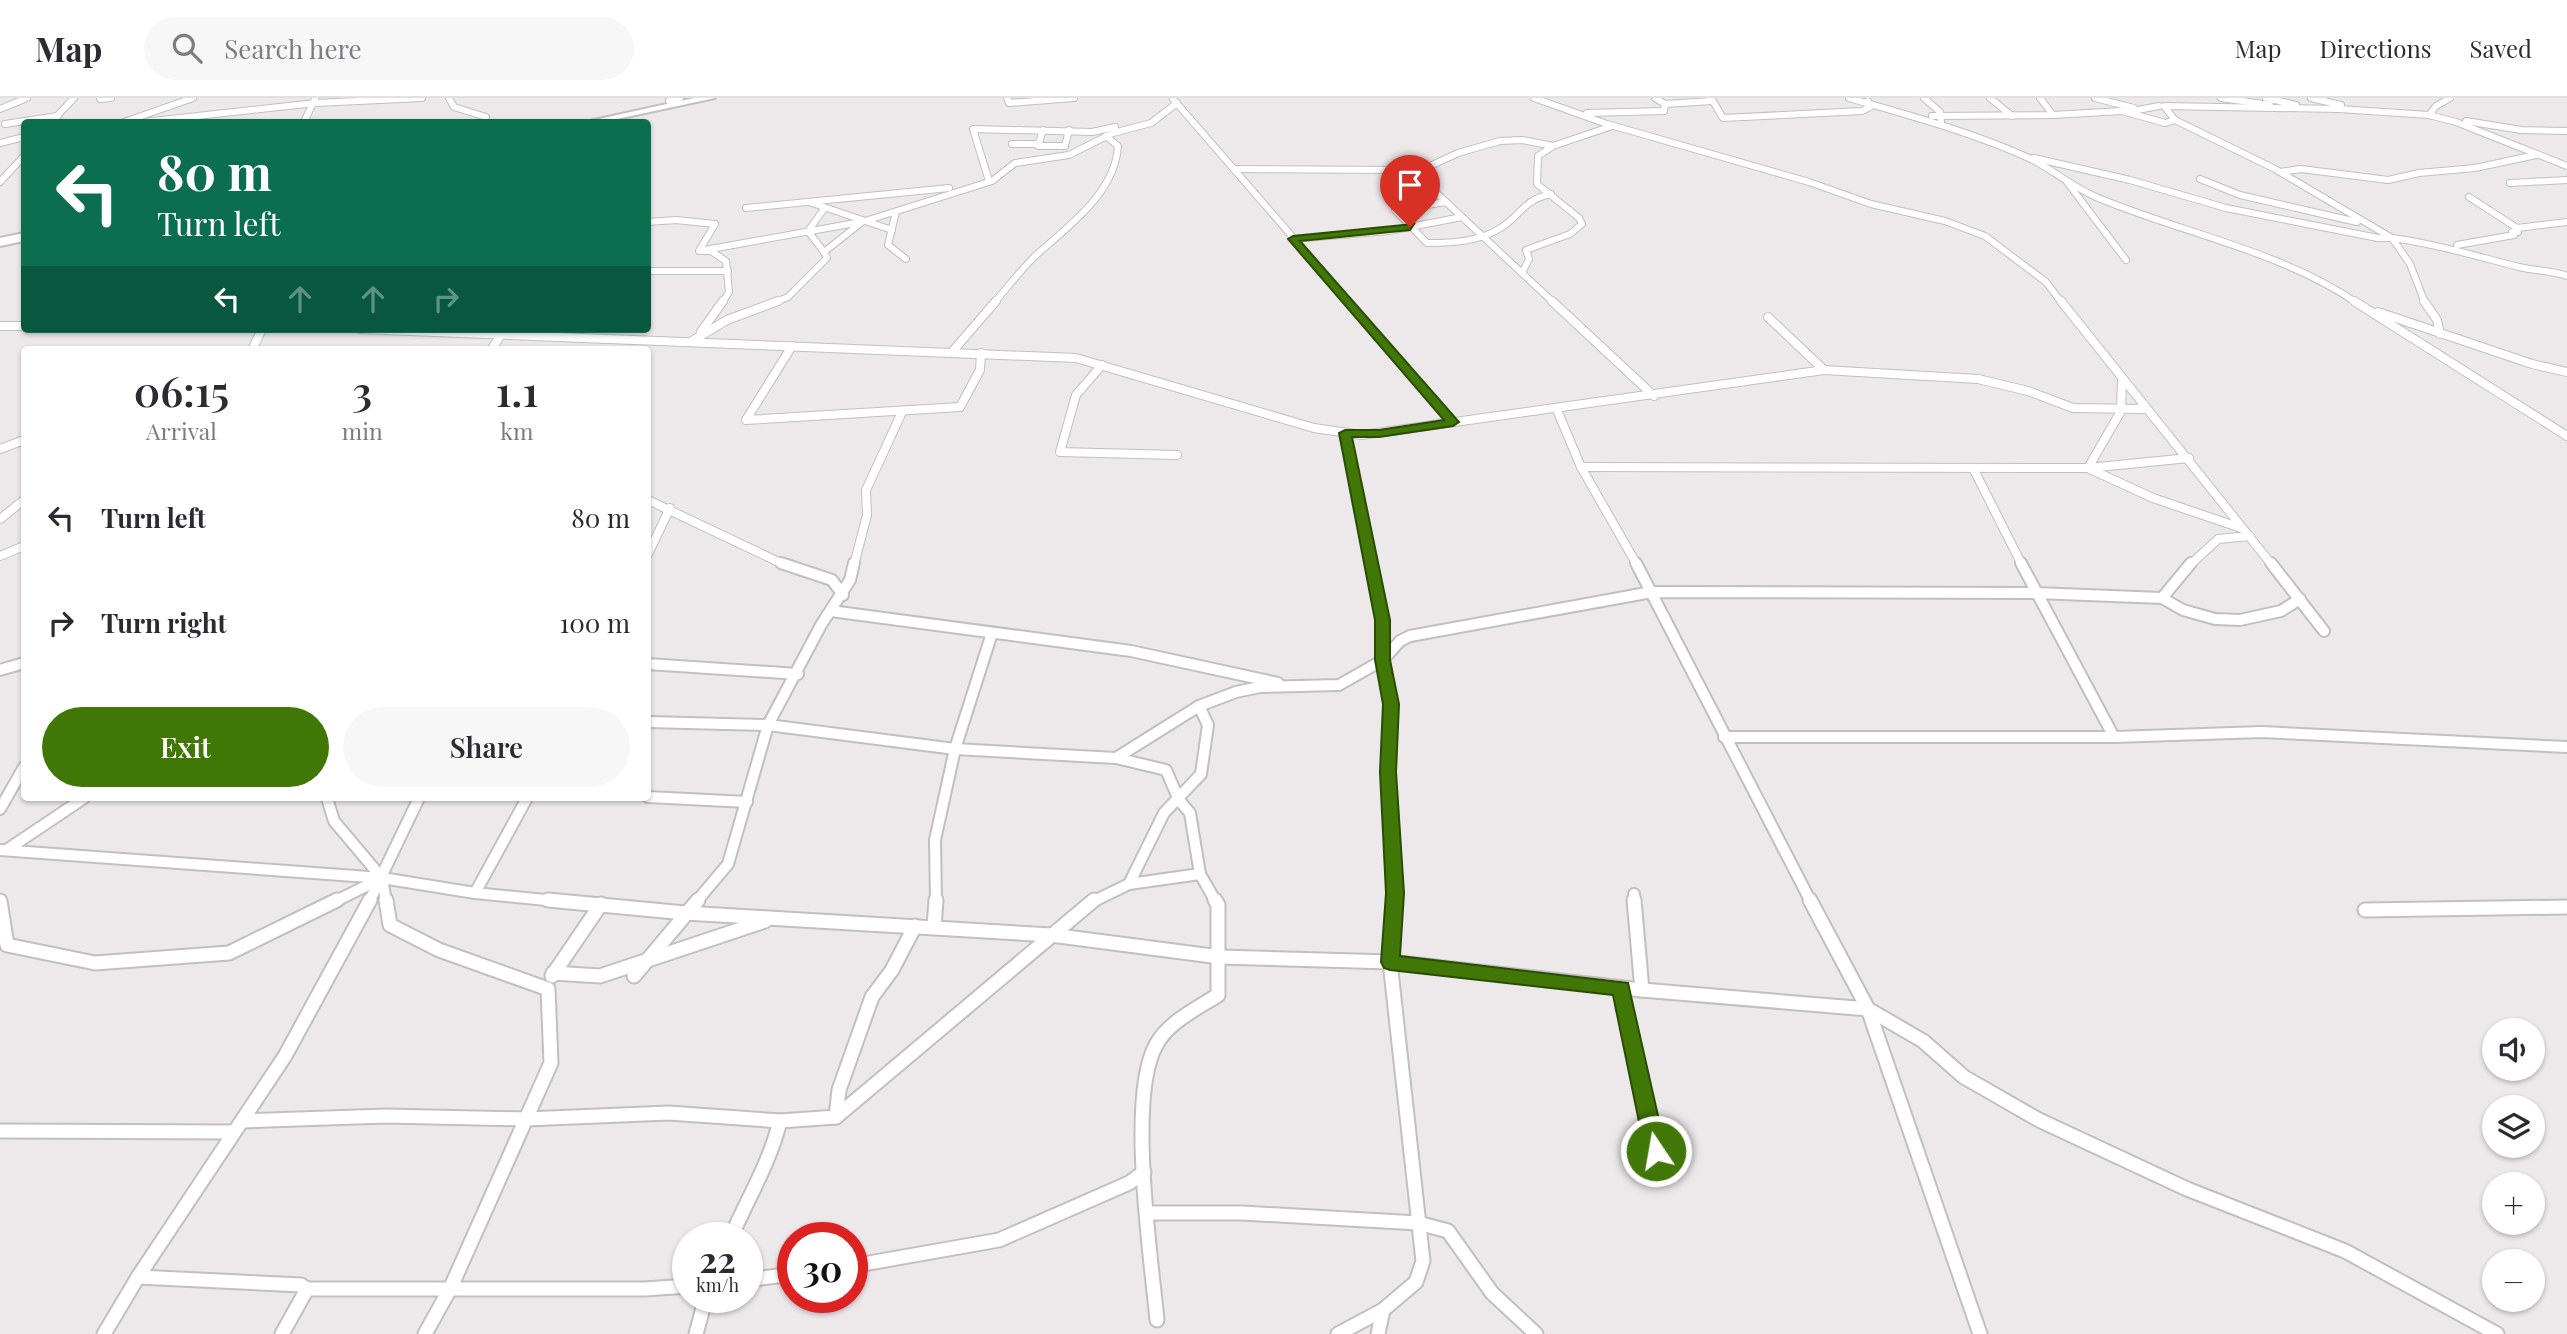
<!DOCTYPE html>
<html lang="en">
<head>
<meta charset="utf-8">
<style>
  :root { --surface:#fff; --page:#f7f7f7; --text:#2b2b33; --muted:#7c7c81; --line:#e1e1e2; --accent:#417706 }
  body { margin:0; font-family:"Playfair Display",serif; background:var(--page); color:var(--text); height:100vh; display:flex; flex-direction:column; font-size:26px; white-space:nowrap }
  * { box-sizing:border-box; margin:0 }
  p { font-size:23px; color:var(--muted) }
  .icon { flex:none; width:38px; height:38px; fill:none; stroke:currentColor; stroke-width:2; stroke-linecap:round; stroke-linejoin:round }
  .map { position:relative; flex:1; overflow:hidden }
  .sheet { position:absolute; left:21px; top:248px; width:630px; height:455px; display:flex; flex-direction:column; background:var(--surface); border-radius:7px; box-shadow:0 2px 5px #0004 }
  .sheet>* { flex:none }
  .top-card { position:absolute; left:21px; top:21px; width:630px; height:214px; border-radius:7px; box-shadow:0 2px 5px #0004; background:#0b6e4f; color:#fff; overflow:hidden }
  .fabs { position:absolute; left:2482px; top:920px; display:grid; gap:14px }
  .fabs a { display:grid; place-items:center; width:63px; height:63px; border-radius:50%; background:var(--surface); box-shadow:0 2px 5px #0004; font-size:35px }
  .speed { position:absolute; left:672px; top:1124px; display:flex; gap:14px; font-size:35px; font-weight:700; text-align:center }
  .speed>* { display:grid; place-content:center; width:91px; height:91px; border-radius:50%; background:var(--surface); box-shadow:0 2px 5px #0004; line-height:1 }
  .speed small { font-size:18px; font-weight:400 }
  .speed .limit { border:10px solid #d22; background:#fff; color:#111 }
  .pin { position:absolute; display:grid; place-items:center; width:60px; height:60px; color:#fff; margin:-72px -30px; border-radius:50% 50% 50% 0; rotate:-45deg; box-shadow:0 0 7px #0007 }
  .pin .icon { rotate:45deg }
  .me { position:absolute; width:77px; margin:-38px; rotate:348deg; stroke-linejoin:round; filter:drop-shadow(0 0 5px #0008) }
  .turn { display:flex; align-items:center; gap:24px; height:147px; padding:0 21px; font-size:32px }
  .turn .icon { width:91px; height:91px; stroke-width:2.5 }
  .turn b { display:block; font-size:49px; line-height:60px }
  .lanes { display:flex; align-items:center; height:66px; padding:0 21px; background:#0003; justify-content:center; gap:35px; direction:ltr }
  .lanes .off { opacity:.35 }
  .eta { display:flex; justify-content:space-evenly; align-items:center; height:119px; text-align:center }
  .eta b { font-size:42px; font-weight:600; line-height:49px }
  .primary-button { display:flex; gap:14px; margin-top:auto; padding:14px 21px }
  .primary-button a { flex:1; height:80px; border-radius:42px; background:var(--accent); color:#fff; font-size:28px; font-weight:600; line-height:80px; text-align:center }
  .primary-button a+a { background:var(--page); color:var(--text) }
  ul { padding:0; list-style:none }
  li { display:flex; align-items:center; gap:21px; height:105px; padding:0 21px }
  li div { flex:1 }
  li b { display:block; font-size:26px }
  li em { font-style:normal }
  header { display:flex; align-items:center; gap:42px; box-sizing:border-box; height:98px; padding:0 35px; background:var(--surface); border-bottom:2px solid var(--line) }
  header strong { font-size:33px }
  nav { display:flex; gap:38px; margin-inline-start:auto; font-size:24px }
  .search { width:490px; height:63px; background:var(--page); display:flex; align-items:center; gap:18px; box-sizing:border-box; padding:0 24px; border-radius:38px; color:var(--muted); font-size:26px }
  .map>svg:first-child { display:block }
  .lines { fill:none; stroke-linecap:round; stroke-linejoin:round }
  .minor-far3-casing { stroke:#c3bfc0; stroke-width:8 }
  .minor-far2-casing { stroke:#c3bfc0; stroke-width:10 }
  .minor-far1-casing { stroke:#c3bfc0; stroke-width:14 }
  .minor-casing { stroke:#c3bfc0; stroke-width:17 }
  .trunk-casing { stroke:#c3bfc0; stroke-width:4 }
  .minor-far3 { stroke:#fff; stroke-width:6 }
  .minor-far2 { stroke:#fff; stroke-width:8 }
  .minor-far1 { stroke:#fff; stroke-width:10 }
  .minor { stroke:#fff; stroke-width:13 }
  .trunk { fill:#fff; fill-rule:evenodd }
  .route { fill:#417706; stroke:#2a4d04; stroke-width:2 }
</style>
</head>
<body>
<header>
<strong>Map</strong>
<div class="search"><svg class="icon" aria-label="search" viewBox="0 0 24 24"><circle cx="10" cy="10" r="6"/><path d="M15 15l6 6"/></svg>Search here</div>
<nav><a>Map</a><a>Directions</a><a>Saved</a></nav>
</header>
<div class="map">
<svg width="2567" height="1236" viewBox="0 0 2567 1236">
  <rect width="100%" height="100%" fill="#ede9ea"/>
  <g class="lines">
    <defs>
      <g id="minor-far3">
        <polyline points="449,0 454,9 486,19"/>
        <polyline points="1007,0 1009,5 1074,0"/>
        <polyline points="1534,0 1607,26 1809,84 1871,106 1945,123 1985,138 2046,184 2062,205"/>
        <polyline points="1711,0 1723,20 1862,13 1870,9 1868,3"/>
        <path d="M1849,0C1911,18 1972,34 2031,61C2053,72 2073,89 2096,99C2181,135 2279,152 2357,205"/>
        <polyline points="1924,0 1940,14 1941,23"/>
        <polyline points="1990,0 2012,18"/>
        <polyline points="2095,0 2134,10"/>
        <polyline points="2221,0 2270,7"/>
        <polyline points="2266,0 2296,7"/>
        <polyline points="2311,0 2341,7"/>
        <polyline points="100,1 111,0"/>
        <polyline points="1173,1 1350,205"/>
        <polyline points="669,3 680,0"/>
        <polyline points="1665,6 1712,3"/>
        <polyline points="0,11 27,0"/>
        <polyline points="2132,13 2159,8"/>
        <polyline points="1587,15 1664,13 1665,6 1655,0"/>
        <polyline points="2053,17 2122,13 2165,25 2175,22 2275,71 2392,140"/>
        <polyline points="1932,18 2053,17 2040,0"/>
        <polyline points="2433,18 2429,17 2436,8 2450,0"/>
        <polyline points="55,20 74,0"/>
        <polyline points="2175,22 2164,8 2339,11 2429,17 2456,24 2567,68"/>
        <polyline points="2466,23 2521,32 2567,33"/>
        <polyline points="124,24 193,0"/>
        <polyline points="143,24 316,5 422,0"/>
        <polyline points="304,24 315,1"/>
        <polyline points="5,26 58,18"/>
        <polyline points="1043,32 1038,48 1065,48 1069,32"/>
        <polyline points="0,45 24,39"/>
        <polyline points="1012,46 1039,46"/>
        <polyline points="2034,60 2130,82 2226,110 2378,140 2392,140"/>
        <polyline points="1235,71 1394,72 1415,75 1554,205"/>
        <polyline points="2280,74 2301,71 2388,82 2419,75 2475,70 2536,57"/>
        <polyline points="1415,75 1458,55 1500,43 1522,42 1553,48 1612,28"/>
        <polyline points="2200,81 2240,97 2357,124"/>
        <polyline points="989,83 973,31 1092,34 1115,29"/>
        <polyline points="0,84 24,58"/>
        <polyline points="2067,84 2126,162"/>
        <polyline points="2510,85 2567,82"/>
        <polyline points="2469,99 2517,130"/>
        <path d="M1446,104L1395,112L1427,145C1452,145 1480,144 1502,129C1523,115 1523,102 1551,96"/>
        <polyline points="812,105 892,132"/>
        <polyline points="746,110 949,90"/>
        <polyline points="824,111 808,133 824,154"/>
        <polyline points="896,114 888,147 906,161"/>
        <polyline points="648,124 676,122 715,126 699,153 711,153 726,163 729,194 722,205"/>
        <polyline points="1293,141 1389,133 1462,119"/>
        <polyline points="2457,147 2514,137 2512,134 2518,134 2517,130 2567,124"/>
        <polyline points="705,152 861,124"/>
        <polyline points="648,173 728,173"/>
        <polyline points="1522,175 1529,161 1526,152 1570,136 1582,126 1579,120 1537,86 1538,58 1553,48"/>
        <polyline points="773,205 788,199 827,160 824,154 862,124 992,83 1015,65 1069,57 1113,35 1151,25 1177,5"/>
        <path d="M994,205C1007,190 1020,173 1034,159C1067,129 1115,96 1118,48L1106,38"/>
        <path d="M2425,205L2410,166L2392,140C2436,146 2476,158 2519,169C2535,173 2551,172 2567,178"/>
      </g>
      <g id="minor-far2">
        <polyline points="1348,203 1453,324"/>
        <polyline points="1552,203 1654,298"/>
        <polyline points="2061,203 2272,467"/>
        <polyline points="2354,203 2567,338"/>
        <polyline points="2424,203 2437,222 2440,236"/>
        <polyline points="2378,214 2532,266 2567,274"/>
        <polyline points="0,228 24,228"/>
        <polyline points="360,231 1076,260 1314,330 1362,337 1824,272 1768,219"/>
        <polyline points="701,234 723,203"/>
        <polyline points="692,243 727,222 778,203"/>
        <polyline points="792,248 746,322 960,309 980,272 981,255"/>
        <polyline points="252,252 262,231"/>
        <polyline points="491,252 503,234"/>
        <polyline points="952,254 996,203"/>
        <polyline points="1102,267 1076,297 1060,354 1177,357"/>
        <polyline points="1824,272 1978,281 2028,293 2073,310 2145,311"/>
        <polyline points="1557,312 1581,369 1637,467"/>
        <polyline points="1345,335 1371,467"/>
        <polyline points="0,351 24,342"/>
        <polyline points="1581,369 2088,370 2189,360"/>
        <polyline points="2088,370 2121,313 2122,281"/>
        <polyline points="2090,371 2153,400 2241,430"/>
        <polyline points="1974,372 2022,467"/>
        <polyline points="648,402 785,467"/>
        <polyline points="0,421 24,402"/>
        <polyline points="648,456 670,410"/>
        <polyline points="0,458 24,448"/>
        <polyline points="854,467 867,417 866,392 902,314"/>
        <polyline points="2190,467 2218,441 2250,438"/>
      </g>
      <g id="minor-far1">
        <polyline points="781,465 832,482 843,497"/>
        <polyline points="1371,465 1382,522 1383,562 1391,606 1388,674 1394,804"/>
        <polyline points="1636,465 1811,804"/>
        <polyline points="2021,465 2114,639"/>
        <polyline points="2271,465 2324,533"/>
        <polyline points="2162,500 2191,465"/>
        <polyline points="831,513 1131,553 1278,585"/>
        <polyline points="648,566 798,576"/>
        <polyline points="0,572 24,565"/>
        <polyline points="648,624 768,627 955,651 1116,660 1166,672 1179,702 1190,715 1200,776 1216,804"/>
        <polyline points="1724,639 2114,639 2262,634 2567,649"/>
        <polyline points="1116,660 1199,608 1236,594 1260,589 1339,587 1383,562 1400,543 1410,538 1652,494 2036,495 2162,500 2183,512 2215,521 2240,522 2281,513 2300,501"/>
        <polyline points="648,699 747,704"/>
        <polyline points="327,700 334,723 382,780 386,804"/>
        <polyline points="0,711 24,669"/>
        <polyline points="8,751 84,700"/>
        <polyline points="0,752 382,780 475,795 566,804"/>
        <polyline points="1129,786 1164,715 1201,676 1208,627 1199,608"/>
        <polyline points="475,795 527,700"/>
        <polyline points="1634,796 1635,804"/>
        <polyline points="334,804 380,781"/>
        <polyline points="369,804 419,700"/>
        <polyline points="696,804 728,766 768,627 821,527 850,482 854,465"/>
        <polyline points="936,804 935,742 955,651 992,535"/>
        <polyline points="1092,804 1129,786 1200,776"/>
      </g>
      <g id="minor">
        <polyline points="386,802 390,827 439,852 548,891 551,965 451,1189 425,1236"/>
        <polyline points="548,802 685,815 1051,837 1220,859 1390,864 1642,892 1868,911 1923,943 1964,979 2039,1022 2187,1091 2345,1153 2497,1236"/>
        <polyline points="1634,802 1642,892"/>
        <polyline points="1810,802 1868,911 1980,1236"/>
        <polyline points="0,803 7,847 95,865 229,855 337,802"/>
        <polyline points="2365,812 2567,809"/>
        <polyline points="934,829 936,802"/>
        <polyline points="553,875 600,878 765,823"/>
        <polyline points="552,878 601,806"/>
        <polyline points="634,878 698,802"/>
        <polyline points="1621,890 1655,1053"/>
        <polyline points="836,1019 1094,802"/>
        <polyline points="243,1023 386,1018 526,1021 669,1015 780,1023"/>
        <polyline points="0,1033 232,1034"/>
        <polyline points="1149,1115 1242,1115 1418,1125 1448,1133 1492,1195 1536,1236"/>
        <path d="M731,1139C748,1100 770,1064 780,1023L836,1019L839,992L872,899L892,872L915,828"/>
        <polyline points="852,1168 999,1142 1129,1085 1144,1074"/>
        <polyline points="138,1179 301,1187 307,1191 645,1191 688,1188"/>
        <polyline points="747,1182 793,1176"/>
        <path d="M1157,1222C1151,1159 1127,999 1156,947C1168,924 1198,910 1218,897V807L1215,802"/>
        <polyline points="104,1236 138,1179 285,958 370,802"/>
        <polyline points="282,1236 307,1191"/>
        <polyline points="696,1236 706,1199"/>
        <polyline points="1338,1236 1383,1212"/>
        <polyline points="1378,1236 1383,1212 1416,1184 1423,1163 1390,864 1394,802"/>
      </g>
      <g id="trunk">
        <polygon points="694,0 715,0 603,24 585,24"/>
        <polygon points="24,135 24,143 0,148 0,140"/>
      </g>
    </defs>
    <use href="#minor-far3" class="minor-far3-casing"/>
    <use href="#minor-far2" class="minor-far2-casing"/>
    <use href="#minor-far1" class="minor-far1-casing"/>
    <use href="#minor" class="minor-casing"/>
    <use href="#trunk" class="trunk-casing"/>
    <use href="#minor-far3" class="minor-far3"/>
    <use href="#minor-far2" class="minor-far2"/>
    <use href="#minor-far1" class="minor-far1"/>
    <use href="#minor" class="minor"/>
    <use href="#trunk" class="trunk"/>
  </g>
  <polygon class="route" points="1414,126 1410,132 1300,143 1459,324 1453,328 1379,339 1352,339 1390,522 1390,562 1399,606 1396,674 1404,795 1400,858 1628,885 1666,1053 1663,1059 1656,1062 1648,1059 1645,1053 1613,897 1390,872 1384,870 1381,864 1386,795 1380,674 1383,606 1375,562 1375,522 1339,335 1345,332 1379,332 1444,322 1288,141 1293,138"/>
</svg>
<div class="fabs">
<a><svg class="icon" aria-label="sound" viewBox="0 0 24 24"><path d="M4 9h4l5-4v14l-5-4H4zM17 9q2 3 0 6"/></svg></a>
<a><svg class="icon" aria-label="layers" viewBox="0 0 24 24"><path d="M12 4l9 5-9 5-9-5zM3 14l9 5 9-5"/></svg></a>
<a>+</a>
<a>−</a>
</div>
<div class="speed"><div>22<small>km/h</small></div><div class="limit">30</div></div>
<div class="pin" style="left:1410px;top:129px;background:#d93025"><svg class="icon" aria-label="arrive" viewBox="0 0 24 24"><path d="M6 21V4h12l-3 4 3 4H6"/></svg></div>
<svg class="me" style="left:1656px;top:1053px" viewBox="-20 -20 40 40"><circle r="17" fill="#417706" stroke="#fff" stroke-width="3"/><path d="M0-11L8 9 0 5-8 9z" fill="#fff"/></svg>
<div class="top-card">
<div class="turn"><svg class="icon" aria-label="left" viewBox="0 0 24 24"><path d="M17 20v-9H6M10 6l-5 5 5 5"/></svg><div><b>80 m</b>Turn left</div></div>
<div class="lanes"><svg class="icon" aria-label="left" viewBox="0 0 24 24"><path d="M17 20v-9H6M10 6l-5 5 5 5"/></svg><svg class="icon off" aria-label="ahead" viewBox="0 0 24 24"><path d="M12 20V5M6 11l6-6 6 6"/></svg><svg class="icon off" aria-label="ahead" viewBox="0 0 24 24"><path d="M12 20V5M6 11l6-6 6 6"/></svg><svg class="icon off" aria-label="right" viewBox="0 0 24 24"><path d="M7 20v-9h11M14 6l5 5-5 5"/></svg></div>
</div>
<section class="sheet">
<div class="eta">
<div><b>06:15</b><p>Arrival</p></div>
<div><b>3</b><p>min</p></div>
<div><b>1.1</b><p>km</p></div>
</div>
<ul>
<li><svg class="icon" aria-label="left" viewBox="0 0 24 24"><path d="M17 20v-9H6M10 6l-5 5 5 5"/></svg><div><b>Turn left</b></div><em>80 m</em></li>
<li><svg class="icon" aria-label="right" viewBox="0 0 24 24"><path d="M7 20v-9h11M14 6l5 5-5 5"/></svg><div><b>Turn right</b></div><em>100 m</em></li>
</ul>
<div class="primary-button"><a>Exit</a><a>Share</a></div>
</section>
</div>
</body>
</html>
